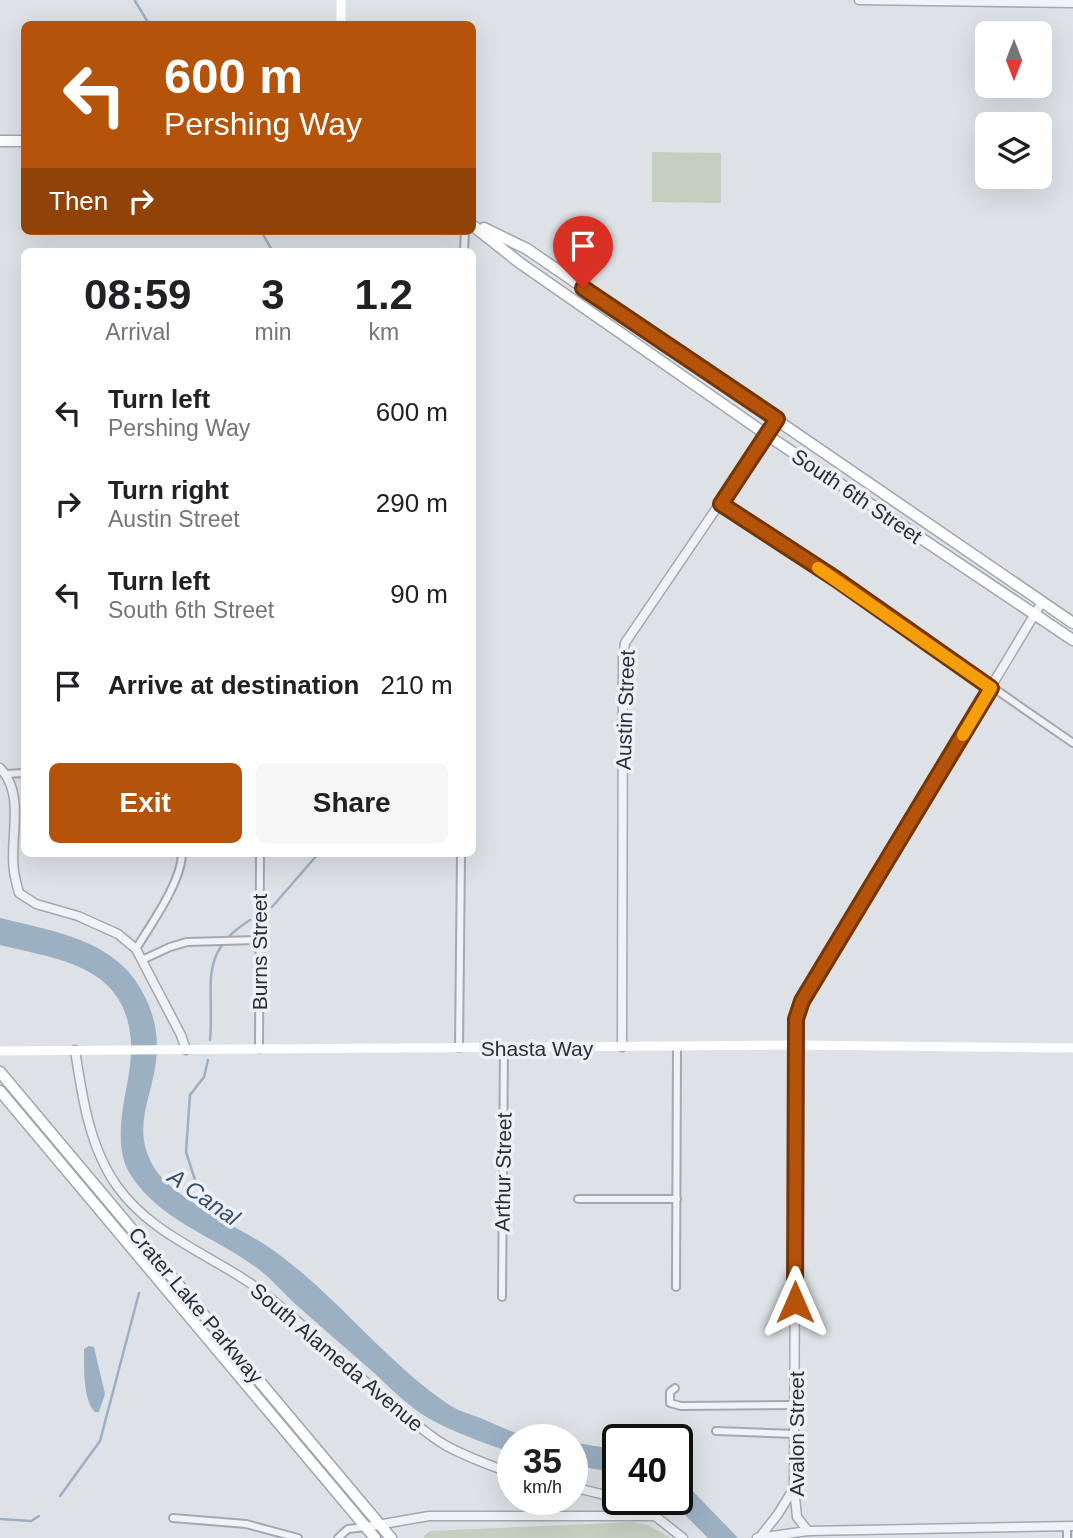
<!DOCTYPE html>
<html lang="en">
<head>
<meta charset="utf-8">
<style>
  :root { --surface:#fff; --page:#f6f6f6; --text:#202124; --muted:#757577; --accent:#b45309 }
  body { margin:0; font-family:Arial,sans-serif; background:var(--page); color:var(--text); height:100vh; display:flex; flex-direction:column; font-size:26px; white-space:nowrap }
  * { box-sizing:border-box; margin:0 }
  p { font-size:23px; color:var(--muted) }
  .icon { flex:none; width:38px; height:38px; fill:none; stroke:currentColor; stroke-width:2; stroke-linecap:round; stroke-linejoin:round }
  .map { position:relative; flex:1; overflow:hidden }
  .sheet { position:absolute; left:21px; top:248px; width:455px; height:609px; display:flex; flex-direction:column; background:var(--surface); border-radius:10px; box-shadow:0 7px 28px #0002 }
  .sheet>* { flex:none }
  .hud { position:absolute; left:21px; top:21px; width:455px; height:214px; border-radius:10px; box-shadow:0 7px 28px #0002; background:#b45309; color:#fff; overflow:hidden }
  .needle { width:46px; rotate:180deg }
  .buttons { position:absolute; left:975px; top:21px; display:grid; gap:14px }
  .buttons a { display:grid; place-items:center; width:77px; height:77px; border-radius:10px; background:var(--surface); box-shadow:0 7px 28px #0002; font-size:35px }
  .speed { position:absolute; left:497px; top:1424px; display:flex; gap:14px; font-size:35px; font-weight:700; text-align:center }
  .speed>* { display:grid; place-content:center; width:91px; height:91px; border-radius:50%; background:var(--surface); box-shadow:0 7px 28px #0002; line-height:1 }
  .speed small { font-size:18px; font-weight:400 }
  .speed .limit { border:4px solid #111; border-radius:10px; background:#fff; color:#111 }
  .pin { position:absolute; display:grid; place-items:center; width:60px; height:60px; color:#fff; margin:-72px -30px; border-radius:50% 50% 50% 0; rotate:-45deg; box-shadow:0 0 7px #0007 }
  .pin .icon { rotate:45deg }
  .me { position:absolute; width:77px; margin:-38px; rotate:0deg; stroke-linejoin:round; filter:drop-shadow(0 0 5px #0008) }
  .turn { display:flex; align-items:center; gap:24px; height:147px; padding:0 28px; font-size:32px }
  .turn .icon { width:91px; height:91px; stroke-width:2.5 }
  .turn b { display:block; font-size:49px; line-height:60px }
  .then { display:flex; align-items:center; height:66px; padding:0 28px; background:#0003; gap:14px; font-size:26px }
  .eta { display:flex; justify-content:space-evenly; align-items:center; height:119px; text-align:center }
  .eta b { font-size:42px; font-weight:600; line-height:49px }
  .button { display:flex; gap:14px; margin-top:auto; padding:14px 28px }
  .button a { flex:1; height:80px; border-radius:10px; background:var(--accent); color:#fff; font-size:28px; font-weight:600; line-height:80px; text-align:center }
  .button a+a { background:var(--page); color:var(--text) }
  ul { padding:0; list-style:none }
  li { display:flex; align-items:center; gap:21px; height:91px; padding:0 28px }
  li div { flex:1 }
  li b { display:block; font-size:26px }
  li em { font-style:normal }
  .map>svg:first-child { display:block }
  .green { fill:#c4cfc0 }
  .water { fill:#9cb0c3 }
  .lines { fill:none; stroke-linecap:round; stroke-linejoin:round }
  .stream { stroke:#9cb0c3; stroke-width:2.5 }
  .minor-casing { stroke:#a4a9b0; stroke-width:10 }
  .tertiary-casing { stroke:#a4a9b0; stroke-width:11 }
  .primary-casing { stroke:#9fa6b1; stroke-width:13 }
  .minor { stroke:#f1f2f5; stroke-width:6 }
  .tertiary { stroke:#f1f2f5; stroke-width:8 }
  .secondary { stroke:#fff; stroke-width:9 }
  .primary { stroke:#fff; stroke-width:10 }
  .route-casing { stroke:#753606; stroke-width:18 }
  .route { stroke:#b45309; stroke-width:12 }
  .slow { stroke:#f59e0b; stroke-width:12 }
  .labels { text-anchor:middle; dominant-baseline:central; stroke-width:7; stroke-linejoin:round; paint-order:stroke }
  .street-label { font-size:21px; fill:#29303c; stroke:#edf0f4 }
  .water-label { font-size:23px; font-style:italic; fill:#374f6b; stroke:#edf0f4 }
</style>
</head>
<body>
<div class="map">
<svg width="1073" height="1538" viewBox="0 0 1073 1538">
  <rect width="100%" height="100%" fill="#dee2e6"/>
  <g class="green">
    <polygon points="652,152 721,153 721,203 652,202"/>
    <polygon points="633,1522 650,1526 671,1538 424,1538 424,1536 430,1531"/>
  </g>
  <g class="water">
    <path d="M0,918C56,932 120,940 146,999C155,1017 159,1040 156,1061C152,1098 132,1126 152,1164C170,1198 234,1224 267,1246C334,1291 383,1361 451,1406C459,1411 470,1414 480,1418C494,1423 509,1432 524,1435C536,1438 549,1439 561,1440H513V1453C482,1442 442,1429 416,1410C400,1398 386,1384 372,1371C345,1348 318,1324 292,1301C282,1291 272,1280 261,1271C219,1238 160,1222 130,1174C118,1155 120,1129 123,1107C127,1083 134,1057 130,1033C121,964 55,959 0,945Z"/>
    <path d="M89,1346L94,1347L105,1394L99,1412H95C83,1401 84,1365 84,1349Z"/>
    <polygon points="572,1442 618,1450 618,1473 572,1465"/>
    <polygon points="677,1477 683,1481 738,1538 708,1538 670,1500 677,1500"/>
  </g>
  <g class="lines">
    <g class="stream">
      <polyline points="135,1 149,24"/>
      <polyline points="261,231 273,252"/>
      <polyline points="272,907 318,854"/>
      <path d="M210,1040C215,985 196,954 250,920"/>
      <polyline points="195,1180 186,1152 190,1095 204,1077 208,1060"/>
      <polyline points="60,1496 100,1441 139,1293"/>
      <polyline points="0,1519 31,1521 39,1516"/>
    </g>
    <defs>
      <g id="minor">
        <polyline points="464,252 465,231"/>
        <polyline points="721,504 836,579 1073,743"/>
        <polyline points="5,774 24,773"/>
        <path d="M136,949C151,924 181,883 182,854"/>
        <polyline points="142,960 170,947 187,942 258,940"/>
        <polyline points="459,1048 461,854"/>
        <polyline points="259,1049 260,854"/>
        <polyline points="578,1199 677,1199"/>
        <polyline points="676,1287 677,1047"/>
        <polyline points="502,1297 504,1048"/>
        <polyline points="675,1388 670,1392 670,1403 681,1406 795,1405"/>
        <polyline points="716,1431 794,1434"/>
        <polyline points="173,1518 246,1524 298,1538"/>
        <polyline points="338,1538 348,1529 366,1527"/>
        <polyline points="1067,1538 1067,1526"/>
      </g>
      <g id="tertiary">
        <polyline points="859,0 1073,3"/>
        <path d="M0,768C26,794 9,839 14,871C15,878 17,886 19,893L36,904L78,916L118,934L136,949L181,1035L186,1050"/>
        <polyline points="622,1047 623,657 625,643 777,419"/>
        <path d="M75,1050C82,1095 89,1147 117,1186C154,1239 222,1258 270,1298C313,1333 351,1371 394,1406C411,1419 426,1434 445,1445C466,1457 490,1465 513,1474"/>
        <polyline points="572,1487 618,1498"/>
        <polyline points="622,1500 655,1516 683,1538"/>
        <polyline points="366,1527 429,1516 655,1516"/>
        <polyline points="808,1531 797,1517 794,1488 796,1019 802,1001 1042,602"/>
        <polyline points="760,1537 778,1514 794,1488"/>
        <polyline points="757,1538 808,1531 1073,1526"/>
      </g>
      <g id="primary">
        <polyline points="0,141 24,141"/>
        <polyline points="472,225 520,263 767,435 1073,640"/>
        <polyline points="484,228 527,249 1073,623"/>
        <polyline points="0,1072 391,1538"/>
        <polyline points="0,1091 375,1538"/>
      </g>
    </defs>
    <use href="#minor" class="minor-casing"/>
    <use href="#tertiary" class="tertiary-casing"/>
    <use href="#primary" class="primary-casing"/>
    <use href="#minor" class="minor"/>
    <use href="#tertiary" class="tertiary"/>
    <g class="secondary">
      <polyline points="341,0 341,24"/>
      <polyline points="0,1051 795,1045 1073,1048"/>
    </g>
    <use href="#primary" class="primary"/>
  </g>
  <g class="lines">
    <defs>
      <polyline id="route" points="583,288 777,419 721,504 836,579 991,688 802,1001 796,1019 795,1302"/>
    </defs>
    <use href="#route" class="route-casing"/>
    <use href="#route" class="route"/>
    <polyline class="slow" points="818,568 991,688 963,735"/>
  </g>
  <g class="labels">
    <g class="street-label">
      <text transform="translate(857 496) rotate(34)">South 6th Street</text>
      <text transform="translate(625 710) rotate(-88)">Austin Street</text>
      <text transform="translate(259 952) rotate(-90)">Burns Street</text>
      <text x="537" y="1048">Shasta Way</text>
      <text transform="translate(503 1172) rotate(-89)">Arthur Street</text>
      <text transform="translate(196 1305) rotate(50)">Crater Lake Parkway</text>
      <text transform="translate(337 1357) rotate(40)">South Alameda Avenue</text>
      <text transform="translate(796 1434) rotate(-90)">Avalon Street</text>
    </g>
    <g class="water-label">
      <text transform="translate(204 1197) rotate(35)">A Canal</text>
    </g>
  </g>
</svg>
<div class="buttons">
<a><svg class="needle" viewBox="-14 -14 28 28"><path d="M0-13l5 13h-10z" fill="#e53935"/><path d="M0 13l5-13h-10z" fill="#757577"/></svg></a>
<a><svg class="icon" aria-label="layers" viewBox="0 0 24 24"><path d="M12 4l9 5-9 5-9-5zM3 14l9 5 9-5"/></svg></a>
</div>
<div class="speed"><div>35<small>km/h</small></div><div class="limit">40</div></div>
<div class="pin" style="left:583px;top:288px;background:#d93025"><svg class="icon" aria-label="arrive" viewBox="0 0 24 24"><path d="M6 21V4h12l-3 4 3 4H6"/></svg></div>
<svg class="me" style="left:795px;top:1302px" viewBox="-20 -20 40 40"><path d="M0-17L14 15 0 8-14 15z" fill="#b45309" stroke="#fff" stroke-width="4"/></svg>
<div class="hud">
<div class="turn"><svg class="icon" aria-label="left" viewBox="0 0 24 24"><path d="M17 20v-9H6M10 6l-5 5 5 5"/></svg><div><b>600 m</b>Pershing Way</div></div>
<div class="then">Then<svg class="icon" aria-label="right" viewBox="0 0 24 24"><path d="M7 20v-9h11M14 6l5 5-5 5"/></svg></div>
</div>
<section class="sheet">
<div class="eta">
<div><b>08:59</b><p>Arrival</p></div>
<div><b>3</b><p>min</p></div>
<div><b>1.2</b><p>km</p></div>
</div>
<ul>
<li><svg class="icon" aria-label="left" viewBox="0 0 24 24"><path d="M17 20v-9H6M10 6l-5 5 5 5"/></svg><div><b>Turn left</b><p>Pershing Way</p></div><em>600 m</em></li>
<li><svg class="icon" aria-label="right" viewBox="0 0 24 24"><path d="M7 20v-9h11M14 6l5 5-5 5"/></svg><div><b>Turn right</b><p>Austin Street</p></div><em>290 m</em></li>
<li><svg class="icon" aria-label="left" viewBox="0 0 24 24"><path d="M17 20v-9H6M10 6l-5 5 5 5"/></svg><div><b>Turn left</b><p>South 6th Street</p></div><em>90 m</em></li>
<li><svg class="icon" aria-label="arrive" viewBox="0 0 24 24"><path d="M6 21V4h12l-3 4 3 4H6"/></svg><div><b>Arrive at destination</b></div><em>210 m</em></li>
</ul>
<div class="button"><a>Exit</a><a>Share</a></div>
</section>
</div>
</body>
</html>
